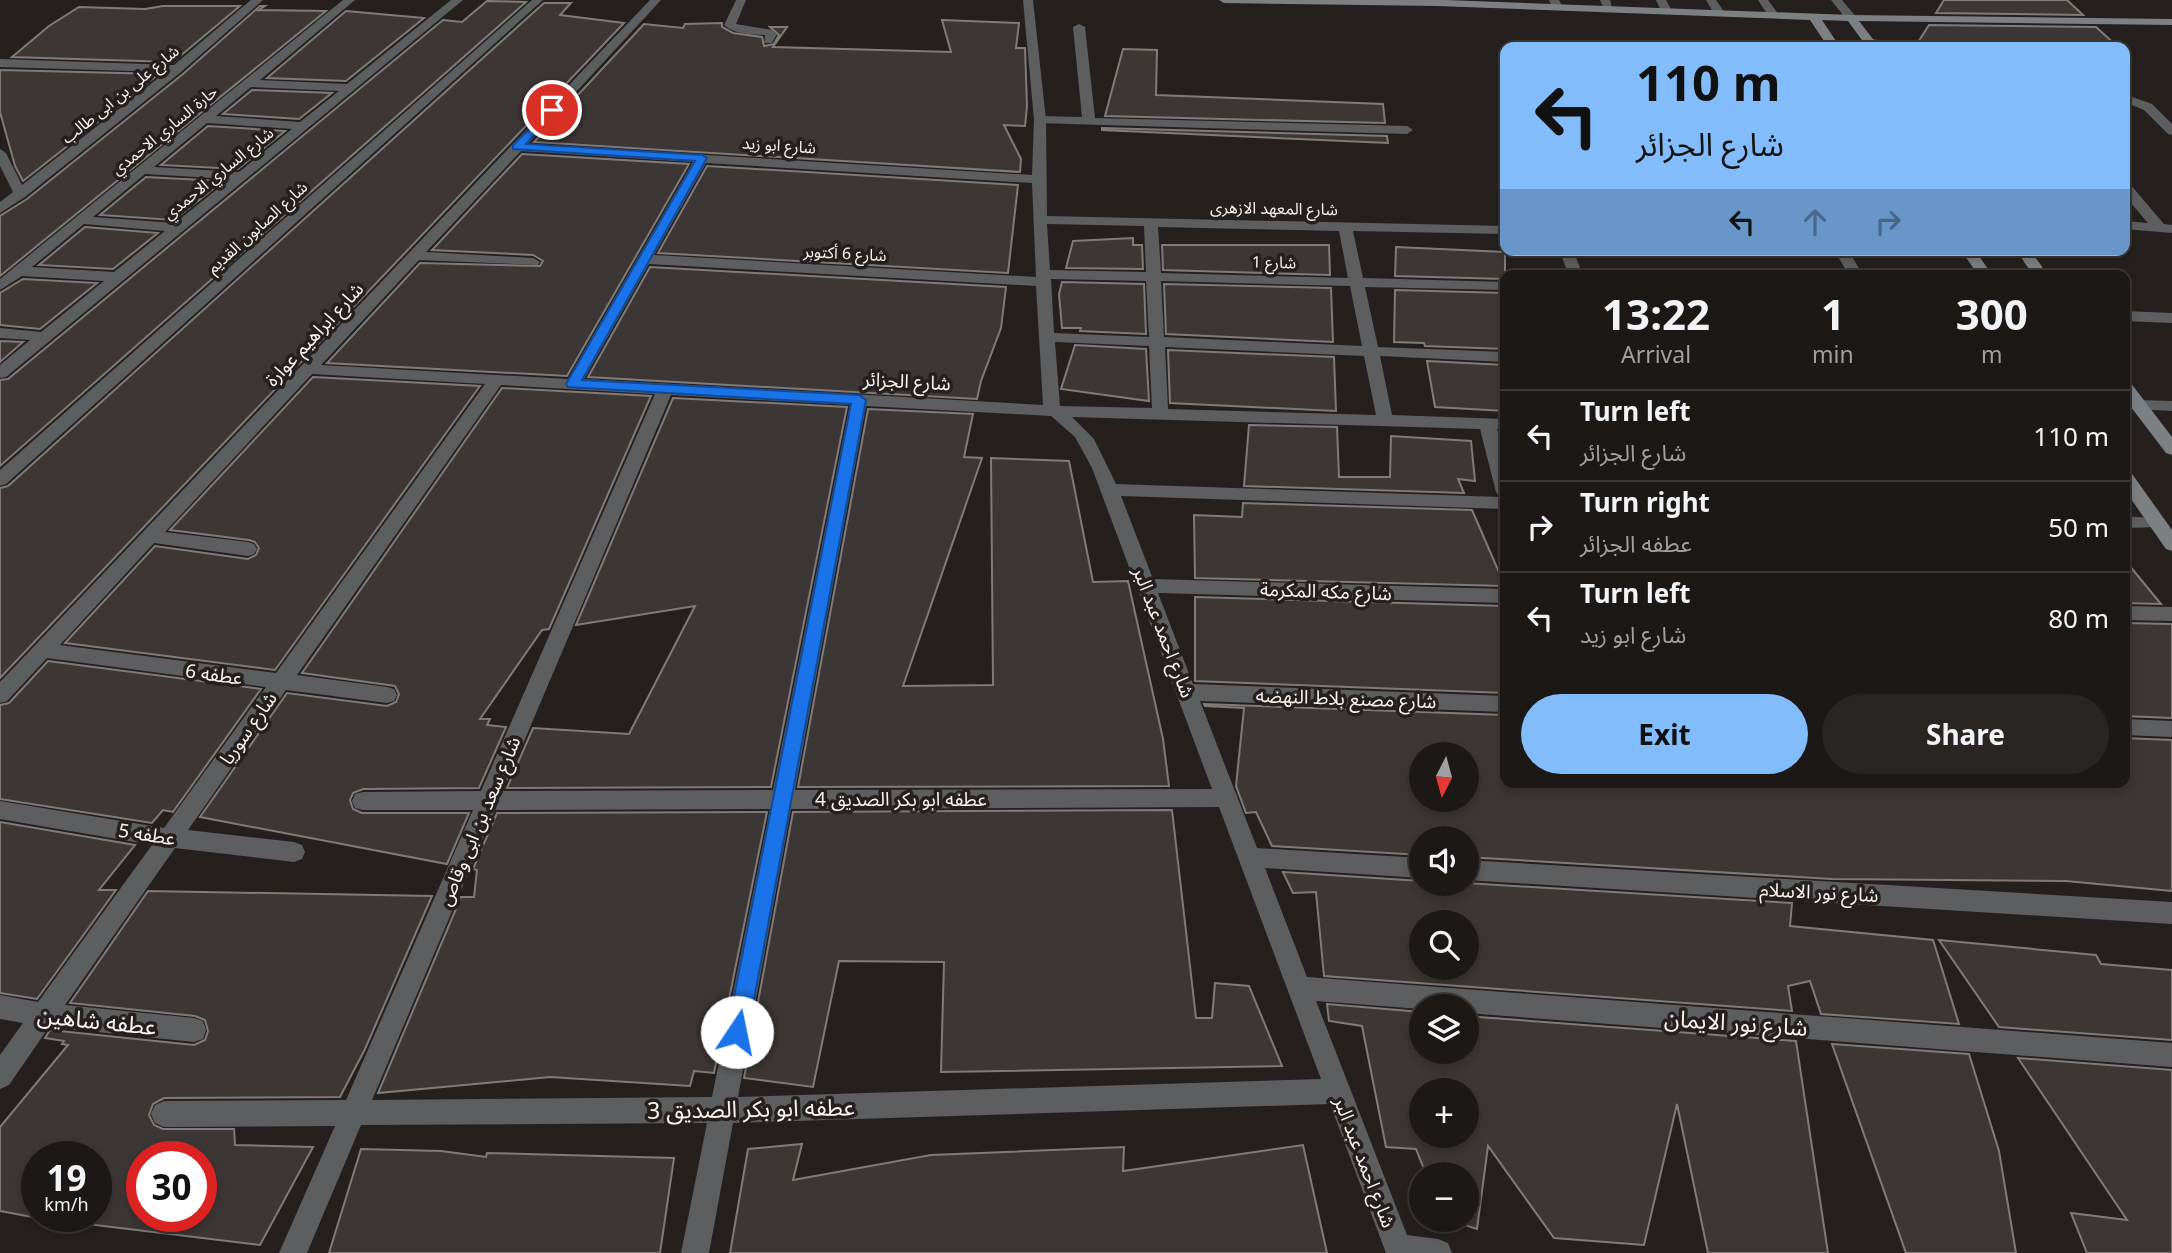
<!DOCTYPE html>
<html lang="en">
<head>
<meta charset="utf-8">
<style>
  :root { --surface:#1c1816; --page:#292523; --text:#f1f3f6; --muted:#a0a0a1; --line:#3a3735; --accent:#82bcfa }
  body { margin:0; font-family:"Noto Sans","Noto Sans Arabic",sans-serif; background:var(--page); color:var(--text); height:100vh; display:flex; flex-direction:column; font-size:26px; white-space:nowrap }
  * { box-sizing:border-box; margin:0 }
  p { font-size:23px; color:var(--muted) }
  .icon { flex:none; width:38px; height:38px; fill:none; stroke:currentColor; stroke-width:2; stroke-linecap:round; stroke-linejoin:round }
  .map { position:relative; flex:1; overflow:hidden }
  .sheet { position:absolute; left:1500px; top:270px; width:630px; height:518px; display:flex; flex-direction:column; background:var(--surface); border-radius:14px; box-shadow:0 4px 10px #0003,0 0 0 2px var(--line) }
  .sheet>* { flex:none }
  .banner { position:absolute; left:1500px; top:42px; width:630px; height:214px; border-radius:14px; box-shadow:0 4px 10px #0003,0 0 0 2px var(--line); background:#82bcfa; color:#111; overflow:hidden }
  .needle { width:46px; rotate:186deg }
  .fabs { position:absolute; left:1409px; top:742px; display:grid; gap:14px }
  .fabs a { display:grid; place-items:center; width:70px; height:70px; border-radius:50%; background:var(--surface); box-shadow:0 4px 10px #0003,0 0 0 2px var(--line); font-size:35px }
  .speed { position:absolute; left:21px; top:1141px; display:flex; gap:14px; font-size:35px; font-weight:700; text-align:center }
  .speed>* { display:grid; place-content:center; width:91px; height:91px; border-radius:50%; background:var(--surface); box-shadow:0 4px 10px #0003,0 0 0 2px var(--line); line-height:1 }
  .speed small { font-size:18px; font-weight:400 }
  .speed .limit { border:10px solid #d22; background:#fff; color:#111 }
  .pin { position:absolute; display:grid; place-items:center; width:60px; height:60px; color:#fff; margin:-30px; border:4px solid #fff; border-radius:50%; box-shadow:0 2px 7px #0007 }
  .me { position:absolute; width:77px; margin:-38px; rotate:11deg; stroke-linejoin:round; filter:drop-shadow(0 0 5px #0008) }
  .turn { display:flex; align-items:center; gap:24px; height:147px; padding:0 21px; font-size:32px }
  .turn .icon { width:91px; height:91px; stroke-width:2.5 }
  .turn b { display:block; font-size:49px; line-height:60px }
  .lanes { display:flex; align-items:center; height:66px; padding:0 21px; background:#0003; justify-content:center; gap:35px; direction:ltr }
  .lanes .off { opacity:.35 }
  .eta { display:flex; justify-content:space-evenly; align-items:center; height:119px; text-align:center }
  .eta b { font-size:42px; font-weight:700; line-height:49px }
  .primary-button { display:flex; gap:14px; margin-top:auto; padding:14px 21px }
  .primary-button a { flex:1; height:80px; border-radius:42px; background:var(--accent); color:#111; font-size:28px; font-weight:700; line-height:80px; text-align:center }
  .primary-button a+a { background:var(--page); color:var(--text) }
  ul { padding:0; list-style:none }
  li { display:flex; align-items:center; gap:21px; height:91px; padding:0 21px; border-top:2px solid var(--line) }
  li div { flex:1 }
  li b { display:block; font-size:26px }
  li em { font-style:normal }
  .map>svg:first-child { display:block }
  .building { fill:#3c3634; stroke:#807a78; stroke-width:2; fill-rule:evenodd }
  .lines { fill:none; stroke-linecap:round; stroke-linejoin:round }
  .service { fill:#5c5e60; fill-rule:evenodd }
  .minor { fill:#5c5e60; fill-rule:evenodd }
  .secondary { fill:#7d8083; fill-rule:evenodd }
  .route { fill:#1a73e8; stroke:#114b97; stroke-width:2 }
  .labels { text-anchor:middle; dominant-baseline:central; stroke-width:7; stroke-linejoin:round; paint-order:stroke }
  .far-street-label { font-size:16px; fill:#f7f4f2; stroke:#25201e }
  .street-label { font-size:19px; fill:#f7f4f2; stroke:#25201e }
  .near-street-label { font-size:23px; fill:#f7f4f2; stroke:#25201e }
</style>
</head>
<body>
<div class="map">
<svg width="2172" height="1253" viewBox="0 0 2172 1253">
  <rect width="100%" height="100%" fill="#25201e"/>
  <g class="building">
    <polygon points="1944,0 2067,0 2083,15 1936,13"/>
    <polygon points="487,1 526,2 0,466 0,380 8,379 443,20 462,22"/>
    <polygon points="544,3 571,3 560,15 624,23 0,678 0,488 8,486"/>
    <polygon points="163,6 240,6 173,62 12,57 49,26 79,7 145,9"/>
    <polygon points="260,6 265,6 259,10 326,11 0,276 0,216 27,199 183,74"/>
    <polygon points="346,11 424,18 346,81 267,78"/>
    <polygon points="942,20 1019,23 1016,48 1025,48 1027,106 1025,126 1004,125 1021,159 1020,172 534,142 644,24 683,28 685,24 722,23 722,27 733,33 762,37 764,46 774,44 779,35 770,27 787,27 773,47 951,52"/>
    <polygon points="1929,25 2096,27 2118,47 1915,47"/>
    <polygon points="1123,49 1157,50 1156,95 1383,104 1385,123 1105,116"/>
    <polygon points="0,70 159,74 23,181 15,166 0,112"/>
    <polygon points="252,90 332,93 299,119 223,114"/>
    <polygon points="208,126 285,131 238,169 161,165"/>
    <polygon points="1102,128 1387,136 1388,143 1102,130"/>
    <polygon points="522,154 689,164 567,376 327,363 420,263 540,266 543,261 533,255 432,250"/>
    <polygon points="707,166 1018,185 1008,273 658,253"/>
    <polygon points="146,177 223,181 174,220 100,215"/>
    <polygon points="85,227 158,233 113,269 39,265"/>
    <polygon points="1133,238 1133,245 1142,245 1143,269 1066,268 1073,241"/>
    <polygon points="1162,245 1329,245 1330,275 1163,270"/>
    <polygon points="1396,247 1505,252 1505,279 1395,276"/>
    <polygon points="650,267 1006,287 1001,328 981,381 977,399 588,377"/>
    <polygon points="23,279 97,283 40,329 0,325 0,293"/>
    <polygon points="1062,282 1144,284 1146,334 1080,331 1081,328 1062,328 1059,294"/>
    <polygon points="1164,284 1331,288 1333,342 1166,334"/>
    <polygon points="1395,290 1505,293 1505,349 1425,346 1424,343 1394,342"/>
    <polygon points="0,341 23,342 0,362"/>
    <polygon points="1075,345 1146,349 1149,401 1061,389"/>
    <polygon points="1168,350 1334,357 1336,411 1170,403"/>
    <polygon points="1427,361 1505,365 1505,411 1435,407"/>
    <polygon points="313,377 480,386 275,670 65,643 155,546 248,559 256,555 259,548 255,542 249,540 170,530"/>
    <polygon points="502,388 651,396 549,629 542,630 480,719 490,719 487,725 506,727 479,788 363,789 353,793 350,800 353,809 362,813 469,813 447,864 200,817 287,693 387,706 396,702 399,694 395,686 302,673"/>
    <polygon points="673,398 847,407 771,787 507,788 533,728 629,734 695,606 576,625"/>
    <polygon points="868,409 973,414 964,457 982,458 903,686 993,685 991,458 1069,461 1093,582 1128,581 1163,739 1169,786 798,787"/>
    <polygon points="1249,425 1337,427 1339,477 1390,477 1391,436 1471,441 1475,481 1458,479 1464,493 1244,486"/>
    <polygon points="1243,503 1472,510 1505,586 1195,578 1194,515 1242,517"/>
    <polygon points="2124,559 2161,604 2124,603"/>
    <polygon points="1195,597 1505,606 1505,693 1195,681"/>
    <polygon points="2124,623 2172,624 2172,718 2124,716"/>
    <polygon points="48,661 261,689 173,812 163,810 152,823 0,799 0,705 9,703"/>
    <path d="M1204,704L1505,715V782H2124V738L2172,740V891L2066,881L1832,879L1466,857V838H1421V855L1272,846L1256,812L1246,813L1236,786L1244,708L1205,706ZM1421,754H1466V800H1421Z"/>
    <polygon points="1172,810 1196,1018 1212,1018 1215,983 1249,986 1282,1066 941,1072 944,962 839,961 813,1087 744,1078 793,812"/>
    <polygon points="767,812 714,1073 694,1071 690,1086 550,1077 378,1093 461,897 474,897 477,870 473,869 497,813"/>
    <polygon points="0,822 135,845 99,890 116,890 37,999 0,993"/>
    <path d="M1283,872L1421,881V884L1466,883L1792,903L1790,926L1933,940L1959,1024L1821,1014L1810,981L1788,986L1792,1011L1324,976L1316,892L1293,893ZM1421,922H1466V968H1421Z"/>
    <path d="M148,891L432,896L365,1049L340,1097L164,1098L153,1104L149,1115L154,1125L163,1129H234L235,1145L313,1147L260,1245L71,1222L69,1224L0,1211V1127L68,1045L62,1044L64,1041L45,1038L50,1030L194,1045L205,1040L208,1031L205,1020L195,1016L70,1003ZM37,1157H96V1216H37ZM142,1157H201V1216H142Z"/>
    <polygon points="1939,940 2096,955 2101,964 2172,970 2172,1040 1999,1027"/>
    <path d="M1327,1004L1421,1012V1052H1466V1016L1796,1041L1828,1253H1708L1677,1104L1644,1245L1554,1238L1488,1146L1477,1229L1449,1220H1466V1174H1426L1416,1149L1386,1147L1362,1026L1329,1021ZM1421,1090H1466V1136H1421Z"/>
    <polygon points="1832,1044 1969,1054 1999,1151 2016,1253 1906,1253"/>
    <polygon points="2018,1058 2172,1070 2172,1253 2087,1253 2071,1213 2127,1220"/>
    <polygon points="802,1144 793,1180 931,1155 1124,1147 1123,1171 1303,1145 1327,1253 730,1253 748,1149"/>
    <polygon points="361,1149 441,1151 486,1157 487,1153 674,1158 660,1253 329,1253"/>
  </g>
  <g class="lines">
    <g class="service">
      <path d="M736,0H746L736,24L772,30L777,34L772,43H764L765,35C750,34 736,35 724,25Z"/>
      <polygon points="1079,24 1085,27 1095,118 1407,126 1413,130 1407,134 1036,123 1034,120 1040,116 1082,117 1073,27"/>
      <polygon points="1869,38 1899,45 1901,47 1881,47 1865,43 1865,39"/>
      <polygon points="2124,94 2152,104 2172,124 2172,135 2168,134 2144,110 2124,102"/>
      <polygon points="2124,182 2129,183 2164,224 2172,225 2172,233 2124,229 2124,221 2148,223 2124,195"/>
      <polygon points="2124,311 2172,313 2172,323 2124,321"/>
    </g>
    <g class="minor">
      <polygon points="251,0 263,0 181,72 25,197 0,213 0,202 13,192 0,166 0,149 6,153 22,185 166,72 0,67 0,59 174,65"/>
      <path d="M343,0H355L260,80L347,84L451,0H463L6,377L0,378V365L30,340L0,338V328L41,332L104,281L22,276L0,290V279ZM251,87L339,91L300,122L216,116ZM207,123L292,129L239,172L154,167ZM145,174L230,179L175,223L93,217ZM84,224L165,231L114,272L32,267Z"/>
      <polygon points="532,0 543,0 6,484 0,486 0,470"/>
      <path d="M650,0H661L528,144L1032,175L1034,120L1023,0H1033L1046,120L1047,216L1505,226V234L1353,231L1363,278L1505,282V290L1365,287L1378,347L1505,352V362L1380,356L1392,415L1505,419V429H1497L1505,459V509L1121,496L1153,579L1505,589V603L1158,593L1193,684L1505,696V712L1200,701L1257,848L1421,858V878L1265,868L1307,977L2172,1043V1067L1466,1013V1006H1421V1009L1316,1001L1407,1235L1438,1239L1448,1243L1452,1253H1386L1330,1104L733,1123L709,1253H681L707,1123L361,1125L307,1253H279L335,1126L164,1127L155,1123L151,1114L155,1105L164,1101L346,1100L473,810H363L355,808L352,801L355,794L363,792L481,791L655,394L501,385L297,675L387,687L394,689L397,695L394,701L387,703L286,690L188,830L294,842L302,845L305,852L302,859L294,862L175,848L65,1005L194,1018L203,1021L206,1030L203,1039L194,1042L49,1027L9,1085L0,1089V1055L23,1023L0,1019V995L38,1002L152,845L0,819V801L164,828L266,687L47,658L7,701L0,703V682ZM521,151L693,162L568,379L321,365L419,260L538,265L540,262L533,258L426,252ZM706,163L1032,183L1036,277L654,255ZM1047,224L1144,226L1146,272L1050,270ZM1158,227L1339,231L1348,278L1161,273ZM649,264L1036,286L1043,405L584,379ZM1051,279L1146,281L1149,337L1054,333ZM1161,281L1350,286L1362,346L1164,337ZM1055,342L1149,346L1152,408L1060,406ZM1165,347L1364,356L1376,415L1168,409ZM312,374L485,384L276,673L60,645L154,543L248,556L254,554L257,549L254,544L248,542L165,532ZM671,395L850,405L773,790L503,791ZM866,406L1051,416L1075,437L1092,468L1212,789L795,790ZM1072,417L1480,429L1496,492L1500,497L1116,484L1094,439ZM1219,807L1321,1079L738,1097L791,809ZM770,809L712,1097L372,1100L495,810Z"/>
      <polygon points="1549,0 1559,0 1563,7 1553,9"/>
      <polygon points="1600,0 1610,0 1613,11 1605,11"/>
      <polygon points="1656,0 1666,0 1672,11 1670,13 1662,13"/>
      <polygon points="1706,0 1716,0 1725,13 1723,15 1715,15"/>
      <polygon points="1758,0 1768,0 1779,15 1777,17 1769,17"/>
      <polygon points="1831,0 1842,0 1857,18 1855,20 1847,20"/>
      <polygon points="1559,250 1573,250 1583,275 1569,275"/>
      <polygon points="1834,250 1848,250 1863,275 1849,275"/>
      <polygon points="2139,400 2172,401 2172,411 2133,409 2131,405 2133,401"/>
      <polygon points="2124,516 2164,519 2167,523 2164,527 2124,528"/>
      <polygon points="2124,606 2172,607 2172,621 2124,620"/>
      <polygon points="2124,719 2172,721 2172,737 2124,735"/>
      <polygon points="1466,860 2172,902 2172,924 1466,880"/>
    </g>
    <g class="secondary">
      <polygon points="1219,0 1445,0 1851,15 2172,19 2172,25 1859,21 1879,47 1867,47 1848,21 1822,20 1840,47 1828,47 1810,20 1437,6 1224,3"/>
      <polygon points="1961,250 1975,250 1992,275 1978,275"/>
      <polygon points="2016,250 2030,250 2048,275 2033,275"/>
      <polygon points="2124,381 2130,382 2172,437 2172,455 2166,453 2124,398"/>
      <polygon points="2124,469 2130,471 2172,530 2172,551 2166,549 2124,489"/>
    </g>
  </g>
  <polygon class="route" points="552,107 556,108 556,112 526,144 702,155 707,158 582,380 859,395 866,400 748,1032 745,1040 737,1043 730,1040 727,1032 851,404 568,387 566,384 695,161 513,149 513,145"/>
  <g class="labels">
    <g class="far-street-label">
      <text transform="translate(120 94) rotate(-39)">شارع على بن ابى طالب</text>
      <text transform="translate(164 130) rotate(-39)">حارة الساري الاحمدي</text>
      <text transform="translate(779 145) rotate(4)">شارع ابو زيد</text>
      <text transform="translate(218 173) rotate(-39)">شارع الساري الاحمدي</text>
      <text transform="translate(1274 208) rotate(1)">شارع المعهد الازهرى</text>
      <text transform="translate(257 227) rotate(-42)">شارع الصابون القديم</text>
      <text transform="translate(845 253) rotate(3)">شارع 6 أكتوبر</text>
      <text transform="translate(1274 262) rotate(1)">شارع 1</text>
    </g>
    <g class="street-label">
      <text transform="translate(314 334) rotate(-47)">شارع ابراهيم عوارة</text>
      <text transform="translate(907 381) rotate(3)">شارع الجزائر</text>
      <text transform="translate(1326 591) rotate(2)">شارع مكه المكرمة</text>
      <text transform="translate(1164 632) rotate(69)">شارع احمد عبد البر</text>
      <text transform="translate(214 674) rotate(8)">عطفه 6</text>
      <text transform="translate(1346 698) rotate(2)">شارع مصنع بلاط النهضه</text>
      <text transform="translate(248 728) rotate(-55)">شارع سوريا</text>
      <text x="901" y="799">عطفه ابو بكر الصديق 4</text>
      <text transform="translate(479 821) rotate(-67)">شارع سعد بن ابى وقاص</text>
      <text transform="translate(147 834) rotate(9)">عطفه 5</text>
      <text transform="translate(1819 892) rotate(3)">شارع نور الاسلام</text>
      <text transform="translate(1365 1162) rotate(69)">شارع احمد عبد البر</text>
    </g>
    <g class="near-street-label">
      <text transform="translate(97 1020) rotate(6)">عطفه شاهين</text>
      <text transform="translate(1736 1022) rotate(4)">شارع نور الايمان</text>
      <text transform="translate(751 1108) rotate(-1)">عطفه ابو بكر الصديق 3</text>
    </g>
  </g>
</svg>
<div class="fabs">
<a><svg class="needle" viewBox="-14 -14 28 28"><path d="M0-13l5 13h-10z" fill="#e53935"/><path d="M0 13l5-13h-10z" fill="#a0a0a1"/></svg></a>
<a><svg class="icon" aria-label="sound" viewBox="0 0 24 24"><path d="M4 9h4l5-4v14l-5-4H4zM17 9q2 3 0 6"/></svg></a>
<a><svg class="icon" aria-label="search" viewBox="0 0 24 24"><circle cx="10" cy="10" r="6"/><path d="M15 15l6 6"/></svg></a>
<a><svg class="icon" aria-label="layers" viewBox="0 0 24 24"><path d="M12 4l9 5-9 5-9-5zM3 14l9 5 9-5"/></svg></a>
<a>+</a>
<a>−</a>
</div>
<div class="speed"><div>19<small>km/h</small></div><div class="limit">30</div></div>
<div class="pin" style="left:552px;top:110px;background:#d93025"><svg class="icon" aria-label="arrive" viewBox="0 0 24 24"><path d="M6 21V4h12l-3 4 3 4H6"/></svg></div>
<svg class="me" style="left:737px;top:1032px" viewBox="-20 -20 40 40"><circle r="19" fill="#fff"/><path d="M0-13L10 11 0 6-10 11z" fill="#1a73e8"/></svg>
<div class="banner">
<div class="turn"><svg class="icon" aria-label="left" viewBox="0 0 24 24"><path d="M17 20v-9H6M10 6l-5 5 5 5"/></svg><div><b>110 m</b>شارع الجزائر</div></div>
<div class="lanes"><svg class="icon" aria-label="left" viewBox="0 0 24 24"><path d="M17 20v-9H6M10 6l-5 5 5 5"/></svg><svg class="icon off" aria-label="ahead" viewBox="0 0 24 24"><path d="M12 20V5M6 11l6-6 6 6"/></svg><svg class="icon off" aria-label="right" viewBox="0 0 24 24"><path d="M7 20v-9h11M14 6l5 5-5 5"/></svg></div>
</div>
<section class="sheet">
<div class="eta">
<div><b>13:22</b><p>Arrival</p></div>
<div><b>1</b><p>min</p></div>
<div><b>300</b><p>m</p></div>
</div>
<ul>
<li><svg class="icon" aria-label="left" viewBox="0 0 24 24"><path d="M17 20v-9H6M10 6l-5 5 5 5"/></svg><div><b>Turn left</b><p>شارع الجزائر</p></div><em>110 m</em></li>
<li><svg class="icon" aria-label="right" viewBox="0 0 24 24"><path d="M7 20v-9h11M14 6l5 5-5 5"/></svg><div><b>Turn right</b><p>عطفه الجزائر</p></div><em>50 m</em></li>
<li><svg class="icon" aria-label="left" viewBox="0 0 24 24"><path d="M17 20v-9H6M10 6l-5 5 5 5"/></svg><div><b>Turn left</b><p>شارع ابو زيد</p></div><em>80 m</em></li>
</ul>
<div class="primary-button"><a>Exit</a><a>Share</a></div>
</section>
</div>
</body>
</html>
